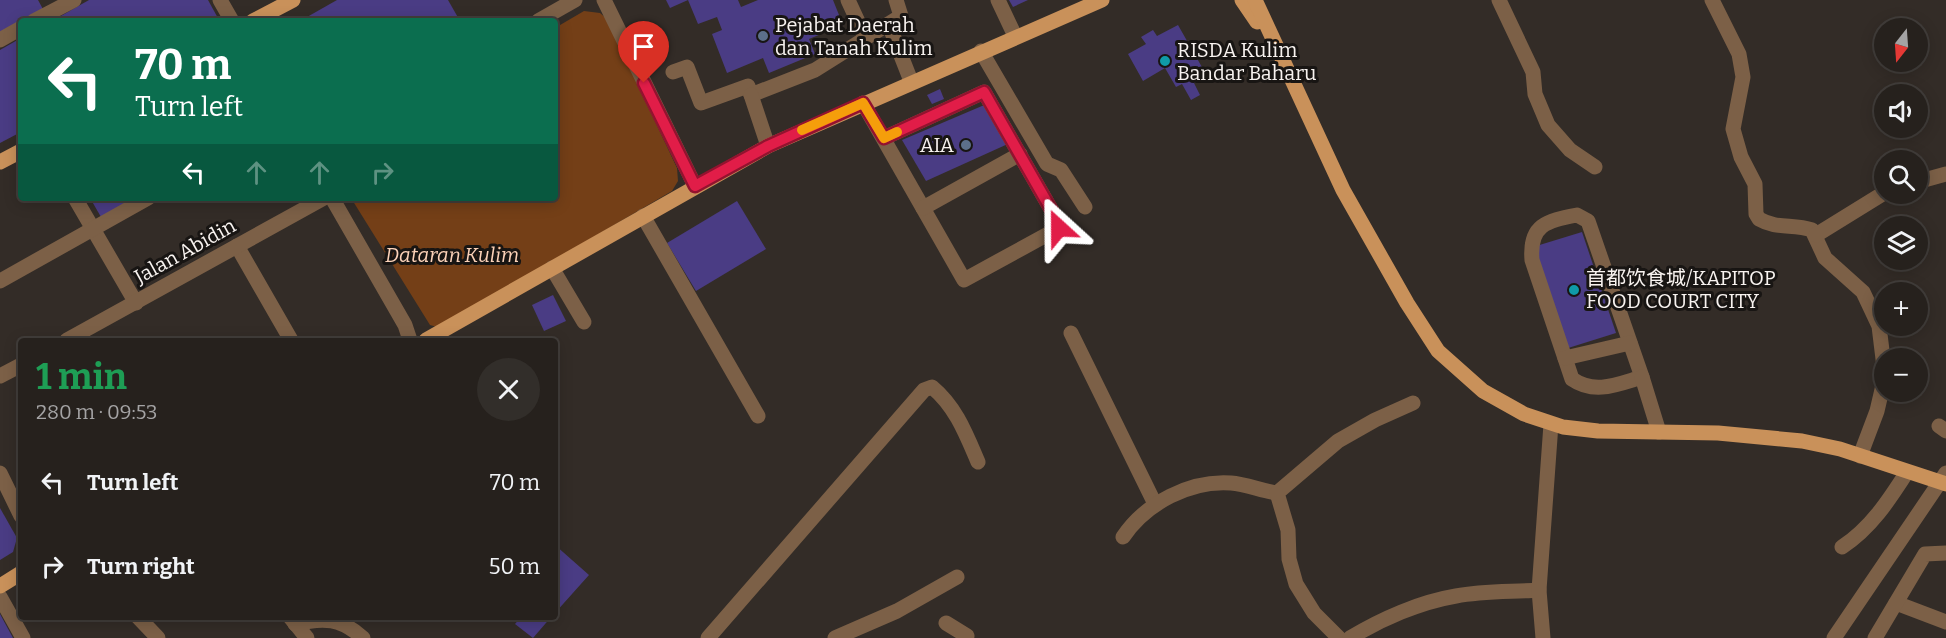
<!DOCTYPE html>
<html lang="en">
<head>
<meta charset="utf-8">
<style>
  :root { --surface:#26211d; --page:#322e2a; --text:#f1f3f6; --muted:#a4a3a4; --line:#423e3b }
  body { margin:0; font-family:Bitter,"Noto Sans SC",serif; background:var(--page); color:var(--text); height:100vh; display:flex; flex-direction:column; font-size:22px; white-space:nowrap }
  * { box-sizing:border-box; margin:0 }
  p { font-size:20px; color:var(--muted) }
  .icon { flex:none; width:33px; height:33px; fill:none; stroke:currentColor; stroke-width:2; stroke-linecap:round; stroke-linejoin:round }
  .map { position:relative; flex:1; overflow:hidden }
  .sheet { position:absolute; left:18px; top:338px; width:540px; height:282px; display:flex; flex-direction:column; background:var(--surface); border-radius:6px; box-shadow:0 3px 15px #0003,0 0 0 2px var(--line) }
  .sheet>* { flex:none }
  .top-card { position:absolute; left:18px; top:18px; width:540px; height:183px; border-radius:6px; box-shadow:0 3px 15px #0003,0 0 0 2px var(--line); background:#0b6e4f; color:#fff; overflow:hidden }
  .needle { width:39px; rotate:197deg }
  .controls { position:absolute; left:1874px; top:18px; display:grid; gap:12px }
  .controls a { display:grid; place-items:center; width:54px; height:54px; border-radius:50%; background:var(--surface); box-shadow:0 3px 15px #0003,0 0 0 2px var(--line); font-size:30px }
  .pin { position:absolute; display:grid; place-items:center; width:51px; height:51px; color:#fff; margin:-62px -26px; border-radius:50% 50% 50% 0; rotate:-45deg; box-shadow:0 0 6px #0007 }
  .pin .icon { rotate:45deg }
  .me { position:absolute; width:66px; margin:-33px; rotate:336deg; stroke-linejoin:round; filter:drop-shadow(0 0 4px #0008) }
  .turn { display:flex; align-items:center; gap:21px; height:126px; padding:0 18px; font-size:27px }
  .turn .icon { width:78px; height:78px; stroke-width:2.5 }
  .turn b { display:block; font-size:42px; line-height:51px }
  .lanes { display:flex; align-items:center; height:57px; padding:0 18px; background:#0003; justify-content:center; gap:30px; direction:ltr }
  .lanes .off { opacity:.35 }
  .round { display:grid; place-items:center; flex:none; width:63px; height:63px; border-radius:32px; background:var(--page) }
  .summary { display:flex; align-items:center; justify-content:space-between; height:102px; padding:0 18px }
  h1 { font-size:36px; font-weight:700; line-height:45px; color:#1e9e55 }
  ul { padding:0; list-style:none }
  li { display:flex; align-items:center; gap:18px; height:84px; padding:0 18px }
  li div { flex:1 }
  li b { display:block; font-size:22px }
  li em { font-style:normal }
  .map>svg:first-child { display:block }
  .green { fill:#743f17 }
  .building { fill:#4a3c84 }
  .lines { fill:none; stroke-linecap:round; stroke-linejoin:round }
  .minor { stroke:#7c6047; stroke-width:15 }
  .major { stroke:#c9915a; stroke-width:15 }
  .route-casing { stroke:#92132f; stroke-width:15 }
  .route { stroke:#e11d48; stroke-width:10 }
  .slow { stroke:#f59e0b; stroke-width:10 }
  .service-dot { fill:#5c6f8a; stroke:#181513; stroke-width:2 }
  .culture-dot { fill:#0f9aa8; stroke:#181513; stroke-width:2 }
  .labels { text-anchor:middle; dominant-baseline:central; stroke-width:6; stroke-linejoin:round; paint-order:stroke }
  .poi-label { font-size:20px; fill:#f8f3f0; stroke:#181513; text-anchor:start }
  .street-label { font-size:20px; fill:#f8f3f0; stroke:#181513 }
  .park-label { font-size:20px; font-style:italic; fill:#fcd2b8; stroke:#181513 }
</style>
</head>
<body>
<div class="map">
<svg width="1946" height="638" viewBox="0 0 1946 638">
  <rect width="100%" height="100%" fill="#332c27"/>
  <polygon class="green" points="584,11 600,13 607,19 677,168 678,181 672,191 445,324 437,327 430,325 351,198 555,198 555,28"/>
  <g class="building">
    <polygon points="0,0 38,0 44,11 21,21 0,36"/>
    <polygon points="89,0 208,0 219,20 52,21"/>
    <polygon points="337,0 448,0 460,21 300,21"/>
    <polygon points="666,0 738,0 741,7 758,0 833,0 843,25 809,39 815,54 769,73 763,58 727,73 712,34 722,30 717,17 698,24 688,0 670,8"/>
    <polygon points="1009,0 1028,0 1013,7"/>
    <polygon points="1178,25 1207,76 1194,83 1200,95 1191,100 1182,84 1176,87 1165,68 1143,81 1128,54 1146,44 1141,37 1153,30 1157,36"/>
    <polygon points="21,38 21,132 0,143 0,50"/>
    <polygon points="940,89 944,99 932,104 927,95"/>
    <polygon points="989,103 1010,143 926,181 902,140"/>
    <polygon points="90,198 134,198 101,217"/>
    <polygon points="737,201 766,249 696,291 667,243"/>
    <polygon points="1582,232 1616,333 1565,349 1533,247"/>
    <polygon points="553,295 566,321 544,331 532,305"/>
    <polygon points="0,508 17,538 13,552 0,560"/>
    <polygon points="555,545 589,575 555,613 556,577"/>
    <polygon points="0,614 13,638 0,638"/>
    <polygon points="522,616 552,616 533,638 515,624"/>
  </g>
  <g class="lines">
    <g class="minor">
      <polyline points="220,0 232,21"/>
      <polyline points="604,0 695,186"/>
      <polyline points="848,0 865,37"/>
      <polyline points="998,0 1015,36"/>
      <polyline points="1499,0 1533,72 1535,94 1548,125 1570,150 1595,167"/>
      <path d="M1712,0L1739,54L1743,77L1733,129L1741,157L1755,184L1756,214L1759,219C1776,229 1793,224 1812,230L1825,258L1863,292L1879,326L1884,367"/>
      <polyline points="34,21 74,0"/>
      <polyline points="538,21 575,0"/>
      <polyline points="889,25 911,81"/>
      <polyline points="0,40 21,28"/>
      <polyline points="981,51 1047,164 1061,170 1085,207"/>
      <polyline points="673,72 687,67 701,103 748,86 751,95 815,70 901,16 896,0"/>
      <polyline points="751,95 768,146"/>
      <polyline points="863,103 964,280 1059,228 1052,211 984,92 884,138"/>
      <polyline points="1917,182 1946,174"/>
      <polyline points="75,198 136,303"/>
      <polyline points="332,198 405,325 410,340"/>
      <polyline points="923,208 1020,154"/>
      <path d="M1577,215L1588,221L1642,377C1618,384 1595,395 1572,379L1532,260C1529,225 1546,221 1577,215Z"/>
      <polyline points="643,216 758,416"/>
      <polyline points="1816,235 1884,193"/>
      <polyline points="237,246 291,340"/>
      <polyline points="552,268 584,322"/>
      <polyline points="0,281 148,198"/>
      <polyline points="1071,333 1155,504"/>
      <polyline points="67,340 324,198"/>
      <polyline points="1565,358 1630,343"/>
      <polyline points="0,376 21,365"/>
      <polyline points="1642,377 1659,432"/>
      <polyline points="1939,426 1946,431"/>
      <polyline points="1860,456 1877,411 1884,381"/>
      <polyline points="0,473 21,516"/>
      <path d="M1123,537C1146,503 1190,480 1231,483C1246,484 1262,491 1277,493"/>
      <path d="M1842,547C1871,528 1889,500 1907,472"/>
      <polyline points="0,597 23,638"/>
      <polyline points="1896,603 1946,622"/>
      <polyline points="137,616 158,638"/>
      <polyline points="290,617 307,638"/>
      <polyline points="946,623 967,636 966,638"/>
      <path d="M295,624C324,617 341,618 363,638"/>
      <path d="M708,638L924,390L932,387C956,407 966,434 978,462"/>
      <polyline points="835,638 897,611 957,577"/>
      <polyline points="1339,638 1314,613 1296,584 1289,559 1288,530 1277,493 1338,441 1375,420 1413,403"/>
      <path d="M1350,638C1381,619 1420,602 1456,596C1483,591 1512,592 1539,590"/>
      <polyline points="1543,638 1539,590 1551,424"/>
      <polyline points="1834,638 1946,473"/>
      <polyline points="1875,638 1925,554 1946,553"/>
    </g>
    <g class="major">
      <polyline points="1242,0 1257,22"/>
      <polyline points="1255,0 1343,190 1407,303 1438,351 1483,391 1524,414 1563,427 1598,431 1718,433 1802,441 1840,449 1946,484"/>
      <polyline points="253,21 293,0"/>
      <polyline points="0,162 21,151"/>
      <polyline points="426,340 768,146 1102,0"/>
      <polyline points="0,586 21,573"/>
    </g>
  </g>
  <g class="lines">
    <defs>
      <polyline id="route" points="644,83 695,186 768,146 863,103 884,138 984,92 1052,211 1059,228"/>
    </defs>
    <use href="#route" class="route-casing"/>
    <use href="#route" class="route"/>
    <polyline class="slow" points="802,130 863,103 884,138 897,132"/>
  </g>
  <g class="service-dot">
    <circle cx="763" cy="36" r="6"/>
    <circle cx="966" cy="145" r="6"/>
  </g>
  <g class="culture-dot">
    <circle cx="1165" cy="61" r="6"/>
    <circle cx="1574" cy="290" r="6"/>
  </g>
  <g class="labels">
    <g class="poi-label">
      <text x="775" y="25">Pejabat Daerah<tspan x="775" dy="23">dan Tanah Kulim</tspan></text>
      <text x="1177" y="50">RISDA Kulim<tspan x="1177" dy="23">Bandar Baharu</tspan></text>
      <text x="954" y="145" text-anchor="end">AIA</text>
      <text x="1586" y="278">首都饮食城/KAPITOP<tspan x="1586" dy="23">FOOD COURT CITY</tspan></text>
    </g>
    <g class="street-label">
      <text transform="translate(185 251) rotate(-29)">Jalan Abidin</text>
    </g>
    <g class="park-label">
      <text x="452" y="255">Dataran Kulim</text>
    </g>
  </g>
</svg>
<div class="controls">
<a><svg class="needle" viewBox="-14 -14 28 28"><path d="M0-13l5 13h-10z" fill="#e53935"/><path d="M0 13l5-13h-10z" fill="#a4a3a4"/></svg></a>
<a><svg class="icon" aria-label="sound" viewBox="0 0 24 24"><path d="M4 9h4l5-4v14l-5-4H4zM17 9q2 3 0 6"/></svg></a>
<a><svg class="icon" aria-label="search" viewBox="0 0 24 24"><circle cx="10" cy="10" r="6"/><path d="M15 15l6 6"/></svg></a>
<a><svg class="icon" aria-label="layers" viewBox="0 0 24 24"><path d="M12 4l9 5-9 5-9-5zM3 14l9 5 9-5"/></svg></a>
<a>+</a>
<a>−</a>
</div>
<div class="pin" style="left:644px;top:83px;background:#d93025"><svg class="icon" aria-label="arrive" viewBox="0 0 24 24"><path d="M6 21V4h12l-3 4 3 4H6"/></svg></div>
<svg class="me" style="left:1059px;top:228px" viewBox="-20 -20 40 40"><path d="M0-17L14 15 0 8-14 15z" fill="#e11d48" stroke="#fff" stroke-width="4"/></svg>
<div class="top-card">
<div class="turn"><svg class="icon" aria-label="left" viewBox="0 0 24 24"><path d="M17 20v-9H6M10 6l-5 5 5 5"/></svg><div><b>70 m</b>Turn left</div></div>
<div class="lanes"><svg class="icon" aria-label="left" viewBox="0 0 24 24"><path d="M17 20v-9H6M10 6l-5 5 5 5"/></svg><svg class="icon off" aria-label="ahead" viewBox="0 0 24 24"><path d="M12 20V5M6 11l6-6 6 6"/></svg><svg class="icon off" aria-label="ahead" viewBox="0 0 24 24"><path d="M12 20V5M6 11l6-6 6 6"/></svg><svg class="icon off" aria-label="right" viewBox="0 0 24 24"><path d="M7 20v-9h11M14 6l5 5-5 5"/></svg></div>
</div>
<section class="sheet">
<div class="summary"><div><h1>1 min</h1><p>280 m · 09:53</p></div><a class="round"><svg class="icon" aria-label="close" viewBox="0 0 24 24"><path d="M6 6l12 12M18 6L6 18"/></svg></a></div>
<ul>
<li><svg class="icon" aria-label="left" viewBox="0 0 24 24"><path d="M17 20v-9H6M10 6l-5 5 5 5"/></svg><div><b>Turn left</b></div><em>70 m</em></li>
<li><svg class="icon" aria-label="right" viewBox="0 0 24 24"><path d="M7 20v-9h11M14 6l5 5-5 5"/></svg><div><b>Turn right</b></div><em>50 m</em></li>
</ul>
</section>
</div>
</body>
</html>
